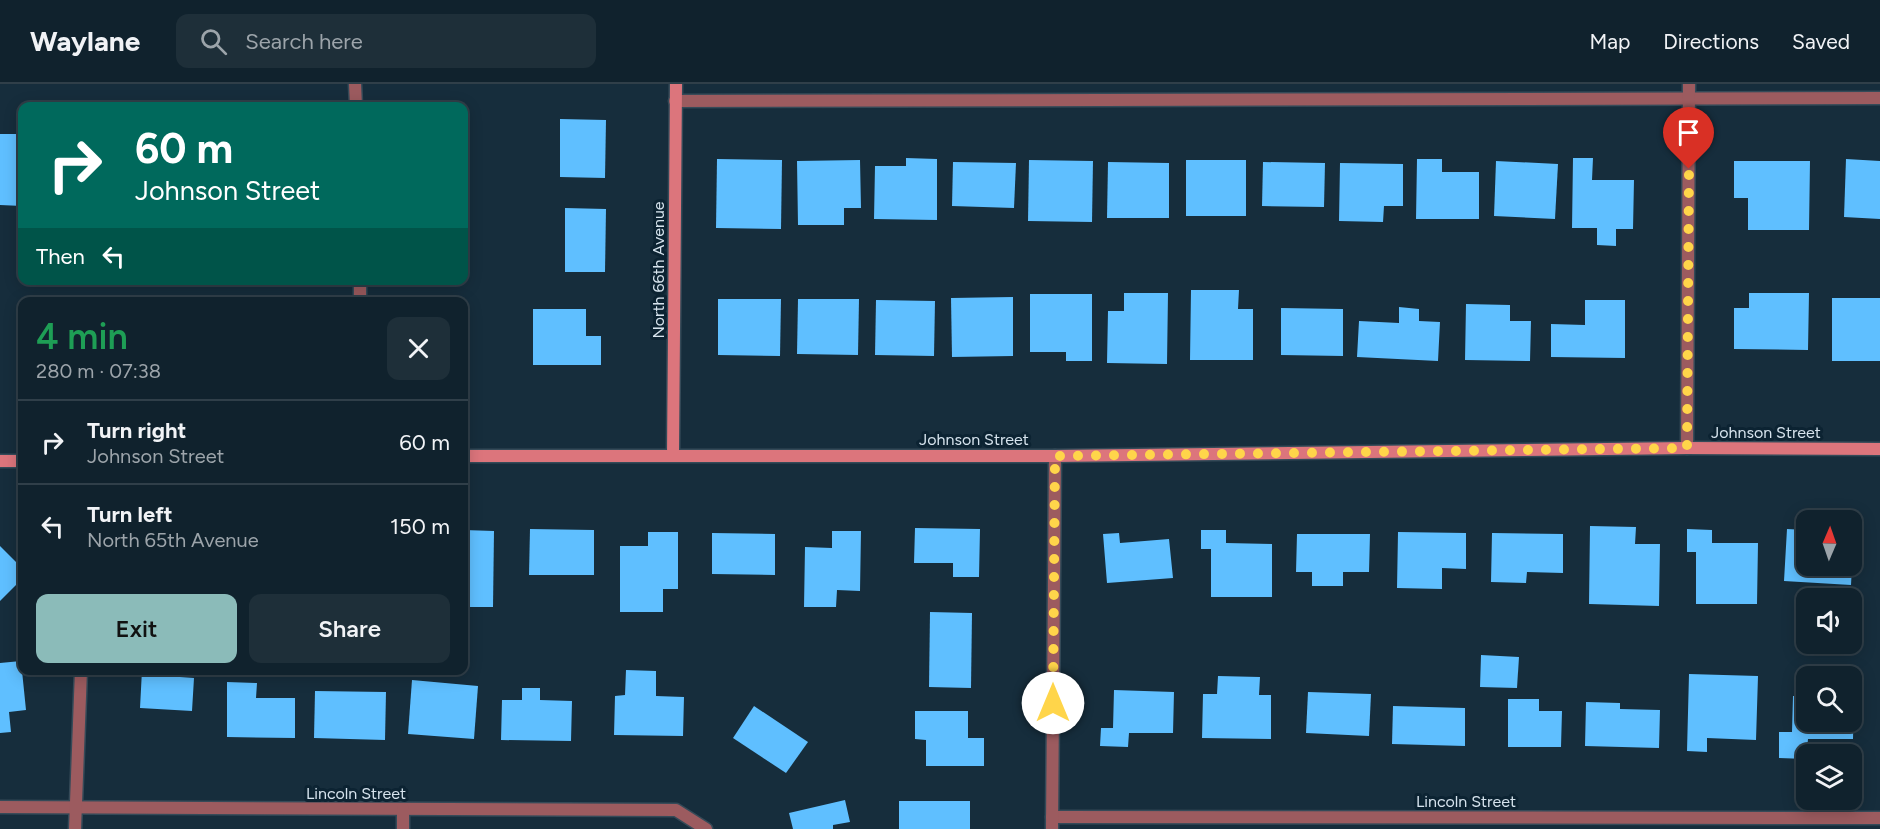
<!DOCTYPE html>
<html lang="en">
<head>
<meta charset="utf-8">
<style>
  :root { --surface:#10222d; --page:#1e2f39; --text:#f1f3f6; --muted:#9ca4aa; --line:#303f49; --accent:#8bbbb9 }
  body { margin:0; font-family:Figtree,sans-serif; background:var(--page); color:var(--text); height:100vh; display:flex; flex-direction:column; font-size:22px; white-space:nowrap }
  * { box-sizing:border-box; margin:0 }
  p { font-size:20px; color:var(--muted) }
  .icon { flex:none; width:33px; height:33px; fill:none; stroke:currentColor; stroke-width:2; stroke-linecap:round; stroke-linejoin:round }
  .map { position:relative; flex:1; overflow:hidden }
  .panel { position:absolute; left:18px; top:213px; width:450px; height:378px; display:flex; flex-direction:column; background:var(--surface); border-radius:12px; box-shadow:0 3px 15px #0003,0 0 0 2px var(--line) }
  .panel>* { flex:none }
  .hud { position:absolute; left:18px; top:18px; width:450px; height:183px; border-radius:12px; box-shadow:0 3px 15px #0003,0 0 0 2px var(--line); background:#00695c; color:#fff; overflow:hidden }
  .needle { width:39px; rotate:2deg }
  .tools { position:absolute; left:1796px; top:426px; display:grid; gap:12px }
  .tools a { display:grid; place-items:center; width:66px; height:66px; border-radius:12px; background:var(--surface); box-shadow:0 3px 15px #0003,0 0 0 2px var(--line); font-size:30px }
  .pin { position:absolute; display:grid; place-items:center; width:51px; height:51px; color:#fff; margin:-62px -26px; border-radius:50% 50% 50% 0; rotate:-45deg; box-shadow:0 0 6px #0007 }
  .pin .icon { rotate:45deg }
  .me { position:absolute; width:66px; margin:-33px; rotate:0deg; stroke-linejoin:round; filter:drop-shadow(0 0 4px #0008) }
  .turn { display:flex; align-items:center; gap:21px; height:126px; padding:0 18px; font-size:27px }
  .turn .icon { width:78px; height:78px; stroke-width:2.5 }
  .turn b { display:block; font-size:42px; line-height:51px }
  .then { display:flex; align-items:center; height:57px; padding:0 18px; background:#0003; gap:12px; font-size:22px }
  .round { display:grid; place-items:center; flex:none; width:63px; height:63px; border-radius:12px; background:var(--page) }
  .head { display:flex; align-items:center; justify-content:space-between; height:102px; padding:0 18px }
  h1 { font-size:36px; font-weight:600; line-height:45px; color:#1e9e55 }
  .button { display:flex; gap:12px; margin-top:auto; padding:12px 18px }
  .button a { flex:1; height:69px; border-radius:12px; background:var(--accent); color:#111; font-size:24px; font-weight:600; line-height:69px; text-align:center }
  .button a+a { background:var(--page); color:var(--text) }
  ul { padding:0; list-style:none }
  li { display:flex; align-items:center; gap:18px; height:84px; padding:0 18px; border-top:2px solid var(--line) }
  li div { flex:1 }
  li b { display:block; font-size:22px }
  li em { font-style:normal }
  header { display:flex; align-items:center; gap:36px; box-sizing:border-box; height:84px; padding:0 30px; background:var(--surface); border-bottom:2px solid var(--line) }
  header strong { font-size:28px }
  nav { display:flex; gap:33px; margin-inline-start:auto; font-size:21px }
  .search { width:420px; height:54px; background:var(--page); display:flex; align-items:center; gap:15px; box-sizing:border-box; padding:0 21px; border-radius:12px; color:var(--muted); font-size:22px }
  .map>svg:first-child { display:block }
  .building { fill:#5fbfff }
  .lines { fill:none; stroke-linecap:round; stroke-linejoin:round }
  .street-casing { stroke:#354a58; stroke-width:15 }
  .secondary-casing { stroke:#354a58; stroke-width:15 }
  .street { stroke:#9c5b5f; stroke-width:12 }
  .secondary { stroke:#dc757c; stroke-width:12 }
  .route { stroke:#ffd54a; stroke-width:10; stroke-dasharray:0 18 }
  .labels { text-anchor:middle; dominant-baseline:central; stroke-width:6; stroke-linejoin:round; paint-order:stroke }
  .street-label { font-size:16px; fill:#d6e3ed; stroke:#0c2332 }
</style>
</head>
<body>
<header>
<strong>Waylane</strong>
<div class="search"><svg class="icon" aria-label="search" viewBox="0 0 24 24"><circle cx="10" cy="10" r="6"/><path d="M15 15l6 6"/></svg>Search here</div>
<nav><a>Map</a><a>Directions</a><a>Saved</a></nav>
</header>
<div class="map">
<svg width="1880" height="745" viewBox="0 0 1880 745">
  <rect width="100%" height="100%" fill="#162d3c"/>
  <g class="building">
    <polygon points="560,35 606,36 605,94 560,93"/>
    <polygon points="0,50 22,50 22,122 0,121"/>
    <polygon points="906,74 937,75 937,136 874,135 875,82 906,82"/>
    <polygon points="1573,74 1593,74 1592,96 1634,96 1633,145 1616,145 1616,162 1597,161 1597,144 1572,144"/>
    <polygon points="717,75 782,76 781,145 716,144"/>
    <polygon points="1417,75 1442,75 1442,88 1479,88 1479,135 1416,135"/>
    <polygon points="1846,75 1880,77 1880,135 1844,133"/>
    <polygon points="860,76 861,124 844,124 844,141 798,141 797,77"/>
    <polygon points="1029,76 1093,77 1092,138 1028,137"/>
    <rect x="1186" y="76" width="60" height="56"/>
    <polygon points="1496,77 1558,80 1555,135 1494,132"/>
    <polygon points="1734,77 1810,77 1809,146 1748,146 1748,114 1734,114"/>
    <polygon points="953,78 1016,79 1014,124 952,122"/>
    <polygon points="1108,78 1169,79 1169,134 1107,134"/>
    <polygon points="1263,78 1325,79 1324,123 1262,122"/>
    <polygon points="1340,79 1403,80 1403,122 1384,122 1383,138 1339,137"/>
    <polygon points="565,124 606,125 605,188 565,188"/>
    <polygon points="1191,206 1239,206 1238,225 1253,225 1253,276 1190,276"/>
    <polygon points="1124,209 1168,209 1167,280 1107,279 1108,227 1124,227"/>
    <polygon points="1749,209 1809,209 1808,266 1734,265 1734,224 1749,224"/>
    <polygon points="1030,210 1092,210 1092,277 1066,277 1066,268 1030,268"/>
    <polygon points="1013,213 1013,272 952,273 951,214"/>
    <rect x="1832" y="214" width="48" height="63"/>
    <polygon points="718,215 781,215 780,272 718,271"/>
    <polygon points="798,215 859,215 858,271 797,270"/>
    <polygon points="876,216 935,217 934,272 875,271"/>
    <polygon points="1585,216 1625,216 1625,274 1551,273 1551,240 1585,241"/>
    <polygon points="1466,220 1510,221 1510,237 1531,237 1530,277 1465,276"/>
    <polygon points="1399,223 1419,225 1419,237 1440,238 1438,277 1357,273 1359,237 1399,239"/>
    <polygon points="1281,224 1343,225 1343,272 1281,271"/>
    <polygon points="533,225 586,225 586,252 601,252 601,281 533,281"/>
    <polygon points="1590,442 1636,443 1635,460 1660,460 1659,522 1589,520"/>
    <polygon points="915,444 980,445 979,493 953,493 953,479 914,479"/>
    <polygon points="530,445 594,446 594,491 529,491"/>
    <polygon points="1687,445 1712,446 1712,459 1758,459 1757,520 1696,520 1696,468 1687,468"/>
    <polygon points="1787,445 1806,446 1806,482 1852,482 1851,501 1784,497"/>
    <polygon points="464,446 494,447 493,523 464,523"/>
    <polygon points="1201,446 1226,446 1226,459 1272,460 1272,513 1211,513 1211,465 1201,465"/>
    <polygon points="832,447 861,447 860,507 837,506 836,523 804,523 805,463 832,464"/>
    <polygon points="648,448 678,448 678,505 663,505 663,528 620,528 620,462 648,462"/>
    <polygon points="1398,448 1466,449 1466,485 1442,484 1442,505 1397,504"/>
    <polygon points="712,449 775,450 775,491 712,490"/>
    <polygon points="1119,449 1120,459 1169,455 1173,494 1107,499 1103,450"/>
    <polygon points="1492,449 1563,450 1563,489 1527,488 1526,499 1491,498"/>
    <polygon points="1297,450 1370,450 1369,488 1343,488 1343,502 1312,502 1312,488 1296,488"/>
    <polygon points="0,462 22,484 22,495 0,517"/>
    <polygon points="930,528 972,529 971,604 929,603"/>
    <polygon points="1481,571 1519,573 1517,604 1480,603"/>
    <polygon points="21,577 26,626 9,628 11,648 0,649 0,579"/>
    <polygon points="142,586 181,586 180,593 194,594 192,627 140,624"/>
    <polygon points="626,586 656,587 656,612 684,613 683,652 614,651 615,612 625,611"/>
    <polygon points="1689,590 1758,592 1756,656 1707,654 1707,668 1687,667"/>
    <polygon points="1218,592 1260,593 1259,611 1271,611 1271,655 1202,654 1203,610 1217,610"/>
    <polygon points="412,596 478,602 474,655 408,650"/>
    <polygon points="227,598 257,599 256,614 295,614 295,654 227,653"/>
    <polygon points="522,604 540,604 540,616 572,617 571,657 501,656 502,616 522,616"/>
    <polygon points="1114,606 1174,608 1173,649 1129,649 1128,663 1100,662 1101,644 1113,644"/>
    <polygon points="315,607 386,608 385,656 314,654"/>
    <polygon points="1308,608 1371,610 1369,652 1306,649"/>
    <polygon points="1793,612 1806,612 1806,638 1851,638 1851,613 1854,613 1853,655 1808,655 1806,675 1779,674 1779,648 1792,648"/>
    <polygon points="1508,615 1539,615 1539,627 1562,627 1561,663 1508,663"/>
    <polygon points="1586,618 1620,619 1620,625 1660,626 1659,664 1585,662"/>
    <polygon points="754,622 808,658 786,689 733,654"/>
    <polygon points="1393,622 1465,624 1465,662 1392,660"/>
    <polygon points="915,627 968,627 968,654 984,654 984,682 926,682 926,656 915,655"/>
    <polygon points="845,716 850,738 833,741 833,745 793,745 789,729"/>
    <rect x="899" y="717" width="71" height="28"/>
  </g>
  <g class="lines">
    <defs>
      <g id="street">
        <polyline points="355,0 356,22"/>
        <polyline points="675,17 1880,14"/>
        <polyline points="360,196 360,218"/>
        <polyline points="1687,364 1689,0"/>
        <polyline points="0,723 676,726 706,745"/>
        <polyline points="1052,733 1880,734"/>
        <polyline points="75,745 81,586"/>
        <polyline points="403,745 403,725"/>
        <polyline points="1052,745 1055,372"/>
      </g>
      <g id="secondary">
        <polyline points="673,371 676,0"/>
        <polyline points="464,372 1055,372 1687,364 1880,365"/>
        <polyline points="0,377 22,377"/>
      </g>
    </defs>
    <use href="#street" class="street-casing"/>
    <use href="#secondary" class="secondary-casing"/>
    <use href="#street" class="street"/>
    <use href="#secondary" class="secondary"/>
  </g>
  <g class="lines">
    <polyline class="route" points="1053,619 1055,372 1687,364 1689,85"/>
  </g>
  <g class="labels">
    <g class="street-label">
      <text transform="translate(658 186) rotate(-90)">North 66th Avenue</text>
      <text x="1766" y="348">Johnson Street</text>
      <text x="974" y="355">Johnson Street</text>
      <text x="356" y="709">Lincoln Street</text>
      <text x="1466" y="717">Lincoln Street</text>
    </g>
  </g>
</svg>
<div class="tools">
<a><svg class="needle" viewBox="-14 -14 28 28"><path d="M0-13l5 13h-10z" fill="#e53935"/><path d="M0 13l5-13h-10z" fill="#9ca4aa"/></svg></a>
<a><svg class="icon" aria-label="sound" viewBox="0 0 24 24"><path d="M4 9h4l5-4v14l-5-4H4zM17 9q2 3 0 6"/></svg></a>
<a><svg class="icon" aria-label="search" viewBox="0 0 24 24"><circle cx="10" cy="10" r="6"/><path d="M15 15l6 6"/></svg></a>
<a><svg class="icon" aria-label="layers" viewBox="0 0 24 24"><path d="M12 4l9 5-9 5-9-5zM3 14l9 5 9-5"/></svg></a>
</div>
<div class="pin" style="left:1689px;top:85px;background:#d93025"><svg class="icon" aria-label="arrive" viewBox="0 0 24 24"><path d="M6 21V4h12l-3 4 3 4H6"/></svg></div>
<svg class="me" style="left:1053px;top:619px" viewBox="-20 -20 40 40"><circle r="19" fill="#fff"/><path d="M0-13L10 11 0 6-10 11z" fill="#ffd54a"/></svg>
<div class="hud">
<div class="turn"><svg class="icon" aria-label="right" viewBox="0 0 24 24"><path d="M7 20v-9h11M14 6l5 5-5 5"/></svg><div><b>60 m</b>Johnson Street</div></div>
<div class="then">Then<svg class="icon" aria-label="left" viewBox="0 0 24 24"><path d="M17 20v-9H6M10 6l-5 5 5 5"/></svg></div>
</div>
<section class="panel">
<div class="head"><div><h1>4 min</h1><p>280 m · 07:38</p></div><a class="round"><svg class="icon" aria-label="close" viewBox="0 0 24 24"><path d="M6 6l12 12M18 6L6 18"/></svg></a></div>
<ul>
<li><svg class="icon" aria-label="right" viewBox="0 0 24 24"><path d="M7 20v-9h11M14 6l5 5-5 5"/></svg><div><b>Turn right</b><p>Johnson Street</p></div><em>60 m</em></li>
<li><svg class="icon" aria-label="left" viewBox="0 0 24 24"><path d="M17 20v-9H6M10 6l-5 5 5 5"/></svg><div><b>Turn left</b><p>North 65th Avenue</p></div><em>150 m</em></li>
</ul>
<div class="button"><a>Exit</a><a>Share</a></div>
</section>
</div>
</body>
</html>
